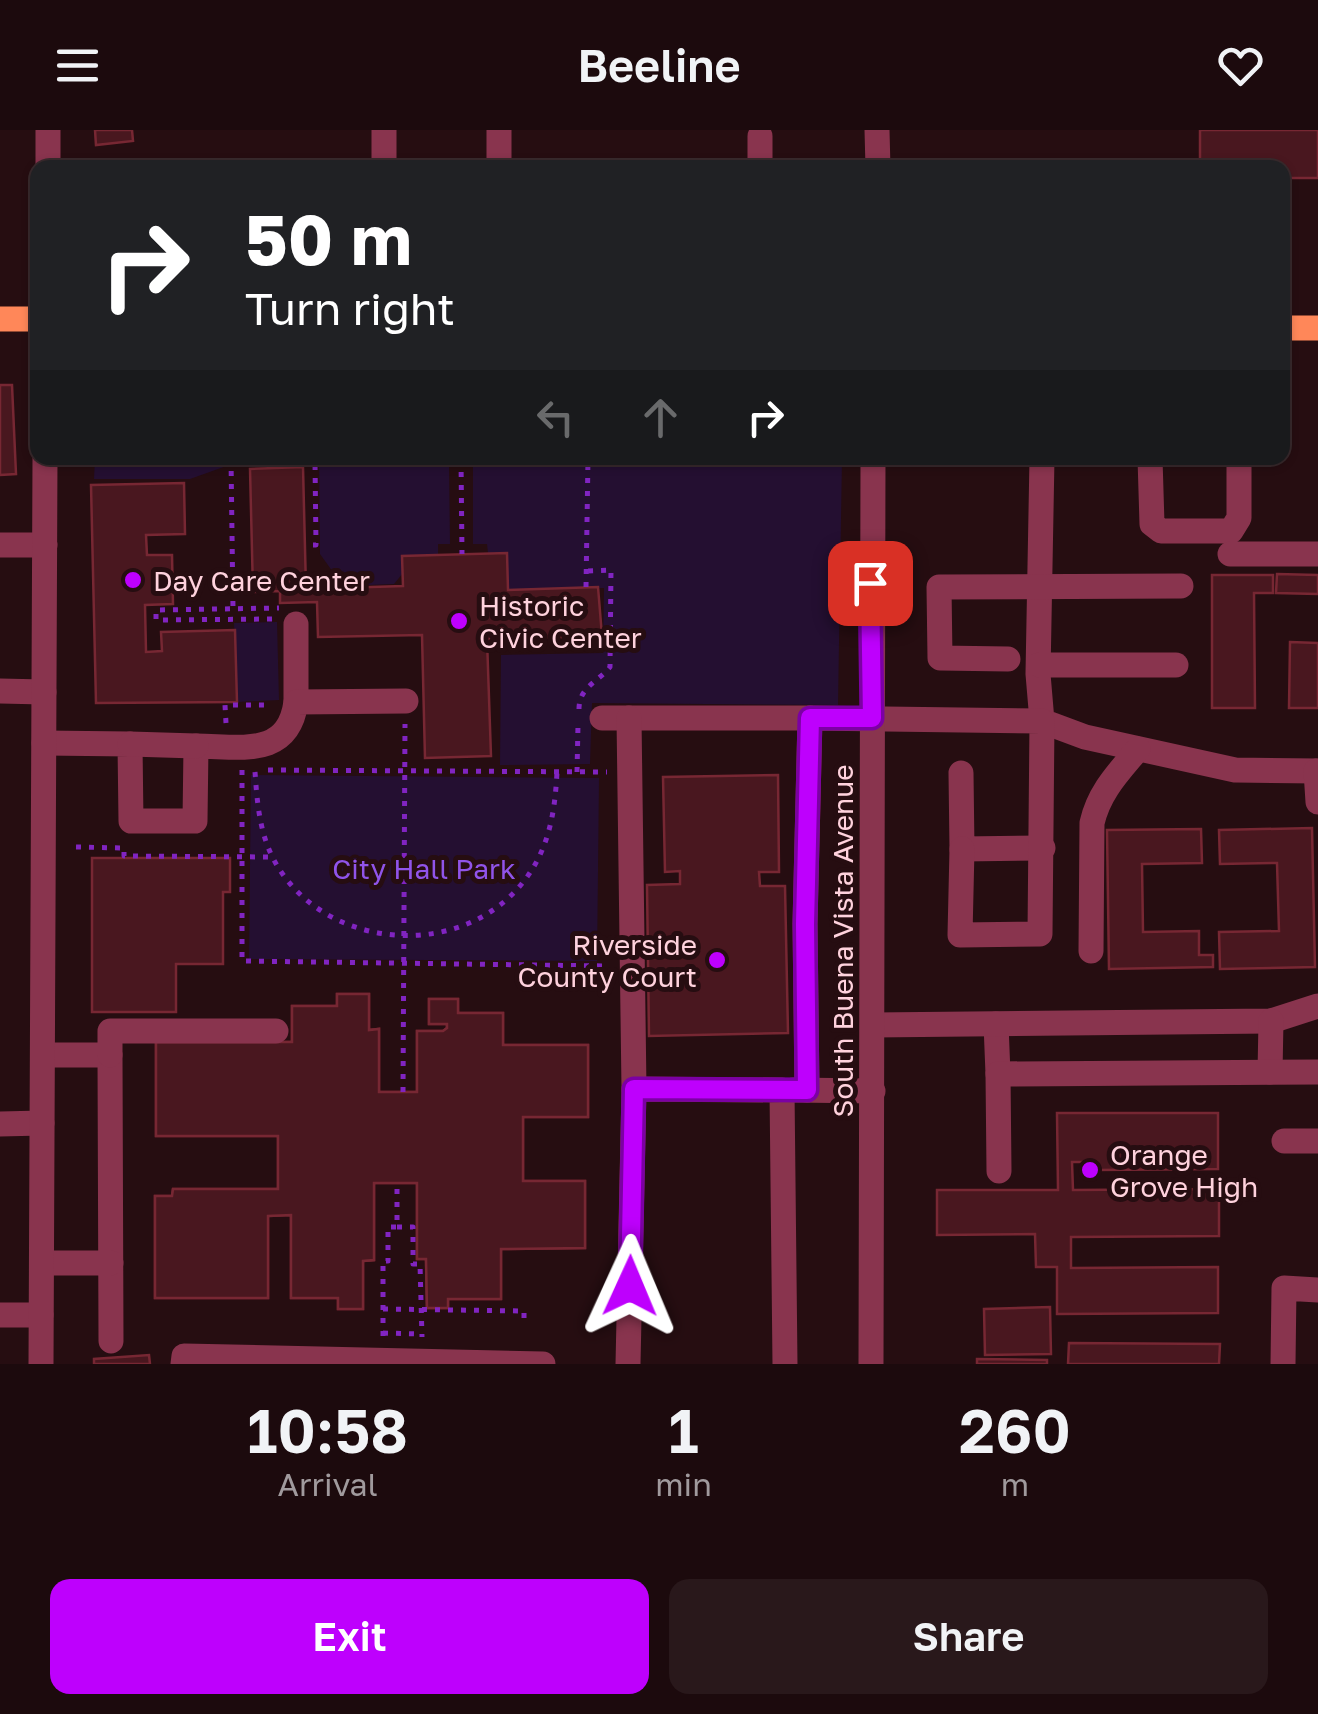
<!DOCTYPE html>
<html lang="en">
<head>
<meta charset="utf-8">
<style>
  :root { --surface:#1c0a0d; --page:#29181b; --text:#f1f3f6; --muted:#a09a9d; --line:#3a2b2e; --accent:#be00fd }
  body { margin:0; font-family:"Golos Text",sans-serif; background:var(--page); color:var(--text); height:100vh; display:flex; flex-direction:column; font-size:38px; white-space:nowrap }
  * { box-sizing:border-box; margin:0 }
  p { font-size:32px; color:var(--muted) }
  .icon { flex:none; width:55px; height:55px; fill:none; stroke:currentColor; stroke-width:2; stroke-linecap:round; stroke-linejoin:round }
  .map { position:relative; height:1234px; overflow:hidden }
  .panel { display:flex; flex-direction:column; background:var(--surface); flex:1 }
  .panel>* { flex:none }
  .top-card { position:absolute; left:30px; top:30px; width:1260px; height:305px; border-radius:20px; box-shadow:0 2px 8px #0004,0 0 0 2px var(--line); background:#202124; color:#fff; overflow:hidden }
  .pin { position:absolute; display:grid; place-items:center; width:85px; height:85px; color:#fff; margin:-42px; border-radius:20px; box-shadow:0 5px 15px #0006 }
  .me { position:absolute; width:110px; margin:-55px; rotate:1deg; stroke-linejoin:round; filter:drop-shadow(0 0 8px #0008) }
  .turn { display:flex; align-items:center; gap:35px; height:210px; padding:0 50px; font-size:45px }
  .turn .icon { width:130px; height:130px; stroke-width:2.5 }
  .turn b { display:block; font-size:70px; line-height:85px }
  .lanes { display:flex; align-items:center; height:95px; padding:0 50px; background:#0003; justify-content:center; gap:50px; direction:ltr }
  .lanes .off { opacity:.35 }
  .eta { display:flex; justify-content:space-evenly; align-items:center; height:170px; text-align:center }
  .eta b { font-size:60px; font-weight:600; line-height:70px }
  .button { display:flex; gap:20px; margin-top:auto; padding:20px 50px }
  .button a { flex:1; height:115px; border-radius:20px; background:var(--accent); color:#fff; font-size:40px; font-weight:600; line-height:115px; text-align:center }
  .button a+a { background:var(--page); color:var(--text) }
  header { display:flex; justify-content:space-between; align-items:center; height:130px; padding:0 50px; background:var(--surface); font-size:45px; font-weight:600 }
  .map>svg:first-child { display:block }
  .green { fill:#240f31 }
  .building { fill:#49171f; stroke:#772733; stroke-width:2.5; fill-rule:evenodd }
  .lines { fill:none; stroke-linecap:round; stroke-linejoin:round }
  .path { stroke:#8124c1; stroke-width:5; stroke-dasharray:5 8; stroke-linecap:butt }
  .minor { stroke:#89344e; stroke-width:25 }
  .major { stroke:#ff8759; stroke-width:25 }
  .route-casing { stroke:#7c00a4; stroke-width:25 }
  .route { stroke:#be00fd; stroke-width:18 }
  .poi-dot { fill:#be00fd; stroke:#260d11; stroke-width:4 }
  .labels { text-anchor:middle; dominant-baseline:central; stroke-width:10; stroke-linejoin:round; paint-order:stroke }
  .poi-label { font-size:28px; fill:#ffd2dd; stroke:#260d11; text-anchor:start }
  .park-label { font-size:28px; fill:#9054e9; stroke:#260d11 }
  .street-label { font-size:28px; fill:#ffd2dd; stroke:#260d11 }
</style>
</head>
<body>
<header><svg class="icon" aria-label="menu" viewBox="0 0 24 24"><path d="M4 6h16M4 12h16M4 18h16"/></svg>Beeline<svg class="icon" aria-label="heart" viewBox="0 0 24 24"><path d="M12 20l-8-8c-3-5 5-10 8-4 3-6 11-1 8 4z"/></svg></header>
<div class="map">
<svg width="1318" height="1234" viewBox="0 0 1318 1234">
  <rect width="100%" height="100%" fill="#260d11"/>
  <g class="green">
    <polygon points="95,328 428,328 428,332 449,332 450,414 438,414 438,425 403,426 403,443 394,454 343,456 320,424 319,328 246,329 190,349 94,349"/>
    <polygon points="494,328 842,328 838,575 592,573 590,634 500,635 501,525 603,523 604,458 508,460 507,423 488,423 487,414 473,414 473,333 493,333"/>
    <polygon points="277,492 279,570 237,572 234,493"/>
    <polygon points="251,645 599,648 597,831 249,829"/>
  </g>
  <g class="building">
    <polygon points="95,0 132,0 133,11 96,15"/>
    <polygon points="1200,0 1318,0 1318,48 1282,48 1282,38 1200,38"/>
    <polygon points="0,255 12,255 16,344 0,345"/>
    <polygon points="303,337 306,459 403,456 402,426 507,423 508,460 598,457 602,506 487,509 491,626 425,628 422,505 318,507 317,472 280,473 280,461 253,462 250,339"/>
    <polygon points="184,353 185,404 146,405 147,425 172,425 173,474 145,475 146,522 162,521 161,502 235,500 237,572 96,573 91,355"/>
    <polygon points="1277,444 1318,445 1318,464 1276,463"/>
    <polygon points="1212,445 1273,445 1273,463 1254,463 1255,578 1212,578"/>
    <polygon points="1290,512 1318,513 1318,578 1289,578"/>
    <polygon points="778,645 779,742 759,742 760,756 785,756 788,903 649,906 647,755 680,754 680,741 665,742 663,647"/>
    <polygon points="1312,698 1315,837 1220,839 1219,802 1279,801 1277,733 1220,734 1219,700"/>
    <polygon points="1201,699 1202,733 1142,734 1143,802 1199,801 1199,825 1213,825 1213,837 1109,839 1107,700"/>
    <polygon points="92,728 230,728 230,762 223,762 223,834 176,834 176,882 92,882"/>
    <path d="M337,864H369V900L379,899V962H417V901H443L447,898V894H429V869H458V883H503V915H588V987H523V1051H585V1118L501,1119V1169H448V1178H427L426,1129H417V1053H374V1130L363,1131V1179H338V1168H291V1085L268,1086V1168H155V1066H172L173,1059H278V1006H156V912H292V876H337ZM268,931H291L290,993L268,992Z"/>
    <polygon points="337,864 369,864 369,900 379,899 379,962 417,962 417,901 443,901 447,898 447,894 429,894 429,869 458,869 458,883 503,883 503,915 588,915 588,987 523,987 523,1051 585,1051 585,1118 501,1119 501,1169 448,1169 448,1178 427,1178 426,1129 417,1129 417,1053 374,1053 374,1130 363,1131 363,1179 338,1179 338,1168 291,1168 291,1085 268,1086 268,1168 155,1168 155,1066 172,1066 173,1059 278,1059 278,1006 156,1006 156,912 292,912 292,876 337,876"/>
    <polygon points="1057,983 1218,983 1218,1039 1097,1040 1097,1032 1072,1032 1073,1060 1219,1059 1219,1106 1071,1107 1071,1138 1218,1137 1218,1183 1057,1184 1057,1137 1036,1137 1035,1104 937,1105 937,1060 1058,1060"/>
    <polygon points="1050,1177 1051,1224 985,1225 984,1179"/>
    <polygon points="1069,1213 1220,1214 1219,1234 1068,1234"/>
    <polygon points="149,1225 150,1234 94,1234 94,1229"/>
    <polygon points="977,1229 1047,1230 1047,1234 977,1234"/>
  </g>
  <g class="lines">
    <g class="path">
      <polyline points="231,328 233,479"/>
      <polyline points="296,328 296,332 315,332 316,415 305,415"/>
      <polyline points="452,328 470,328"/>
      <polyline points="461,329 462,424"/>
      <polyline points="586,457 588,328"/>
      <polyline points="272,489 156,490 156,480 279,478"/>
      <path d="M579,579C579,557 598,552 610,537L611,440L586,441"/>
      <polyline points="226,593 225,575 271,575"/>
      <polyline points="242,640 242,831 608,836"/>
      <polyline points="268,640 607,642"/>
      <path d="M255,642C257,670 259,698 271,724C316,820 460,834 524,751C549,719 555,682 557,642"/>
      <polyline points="577,642 578,595"/>
      <polyline points="76,717 124,718 124,726 272,727"/>
      <polyline points="403,962 405,594"/>
      <polyline points="397,1097 413,1097 413,1134 420,1134 422,1207"/>
      <polyline points="383,1179 524,1181 524,1192"/>
      <polyline points="383,1203 422,1204"/>
      <polyline points="383,1206 383,1131 388,1131 388,1097 397,1097 397,1053"/>
    </g>
    <g class="minor">
      <polyline points="877,0 878,38"/>
      <polyline points="48,38 48,0"/>
      <polyline points="384,38 384,0"/>
      <polyline points="499,38 499,0"/>
      <polyline points="760,38 760,6"/>
      <polyline points="1042,328 1038,544 1042,591 1085,607 1235,640 1318,641"/>
      <polyline points="1150,328 1152,394 1161,401 1231,401 1239,388 1239,328"/>
      <polyline points="0,415 45,415"/>
      <polyline points="1230,424 1318,424"/>
      <polyline points="296,494 296,572"/>
      <polyline points="1008,529 940,528 939,457 1181,456"/>
      <polyline points="1039,535 1176,535"/>
      <polyline points="0,561 44,562"/>
      <polyline points="602,588 810,588"/>
      <polyline points="629,588 634,959"/>
      <path d="M44,613L130,614L131,691H195L196,616C240,616 288,629 296,572L406,571"/>
      <polyline points="130,614 196,616"/>
      <polyline points="1316,641 1318,672"/>
      <polyline points="961,643 962,719 1043,718"/>
      <path d="M1091,821L1092,693C1099,662 1118,643 1138,619"/>
      <polyline points="996,894 998,944"/>
      <polyline points="873,895 1271,891 1318,876"/>
      <polyline points="43,925 110,925 111,1211"/>
      <polyline points="110,925 110,901 276,901"/>
      <polyline points="1270,942 1271,891"/>
      <polyline points="793,960 873,961"/>
      <polyline points="807,960 805,794 810,588 1042,591 1040,804 960,805 962,719"/>
      <polyline points="0,994 42,993"/>
      <polyline points="1284,1011 1318,1011"/>
      <polyline points="999,1041 998,944 1318,942"/>
      <polyline points="42,1133 111,1133"/>
      <polyline points="0,1185 41,1185"/>
      <polyline points="41,1234 45,328"/>
      <polyline points="183,1234 184,1226 543,1234"/>
      <polyline points="628,1234 634,959 782,960 785,1234"/>
      <polyline points="871,1234 873,328"/>
      <polyline points="1283,1234 1284,1158 1318,1160"/>
    </g>
    <g class="major">
      <polyline points="0,189 38,189"/>
      <polyline points="1282,198 1318,198"/>
    </g>
  </g>
  <g class="lines">
    <defs>
      <polyline id="route" points="630,1156 634,959 807,960 805,794 810,588 872,588 870,453"/>
    </defs>
    <use href="#route" class="route-casing"/>
    <use href="#route" class="route"/>
  </g>
  <g class="poi-dot">
    <circle cx="133" cy="450" r="10"/>
    <circle cx="459" cy="491" r="10"/>
    <circle cx="717" cy="830" r="10"/>
    <circle cx="1090" cy="1040" r="10"/>
  </g>
  <g class="labels">
    <g class="poi-label">
      <text x="153" y="450">Day Care Center</text>
      <text x="479" y="475">Historic<tspan x="479" dy="32">Civic Center</tspan></text>
      <text x="697" y="814" text-anchor="end">Riverside<tspan x="697" dy="32">County Court</tspan></text>
      <text x="1110" y="1024">Orange<tspan x="1110" dy="32">Grove High</tspan></text>
    </g>
    <g class="park-label">
      <text x="424" y="738">City Hall Park</text>
    </g>
    <g class="street-label">
      <text transform="translate(842 811) rotate(-90)">South Buena Vista Avenue</text>
    </g>
  </g>
</svg>
<div class="pin" style="left:870px;top:453px;background:#d93025"><svg class="icon" aria-label="arrive" viewBox="0 0 24 24"><path d="M6 21V4h12l-3 4 3 4H6"/></svg></div>
<svg class="me" style="left:630px;top:1156px" viewBox="-20 -20 40 40"><path d="M0-17L14 15 0 8-14 15z" fill="#be00fd" stroke="#fff" stroke-width="4"/></svg>
<div class="top-card">
<div class="turn"><svg class="icon" aria-label="right" viewBox="0 0 24 24"><path d="M7 20v-9h11M14 6l5 5-5 5"/></svg><div><b>50 m</b>Turn right</div></div>
<div class="lanes"><svg class="icon off" aria-label="left" viewBox="0 0 24 24"><path d="M17 20v-9H6M10 6l-5 5 5 5"/></svg><svg class="icon off" aria-label="ahead" viewBox="0 0 24 24"><path d="M12 20V5M6 11l6-6 6 6"/></svg><svg class="icon" aria-label="right" viewBox="0 0 24 24"><path d="M7 20v-9h11M14 6l5 5-5 5"/></svg></div>
</div>
</div>
<section class="panel">
<div class="eta">
<div><b>10:58</b><p>Arrival</p></div>
<div><b>1</b><p>min</p></div>
<div><b>260</b><p>m</p></div>
</div>
<div class="button"><a>Exit</a><a>Share</a></div>
</section>
</body>
</html>
